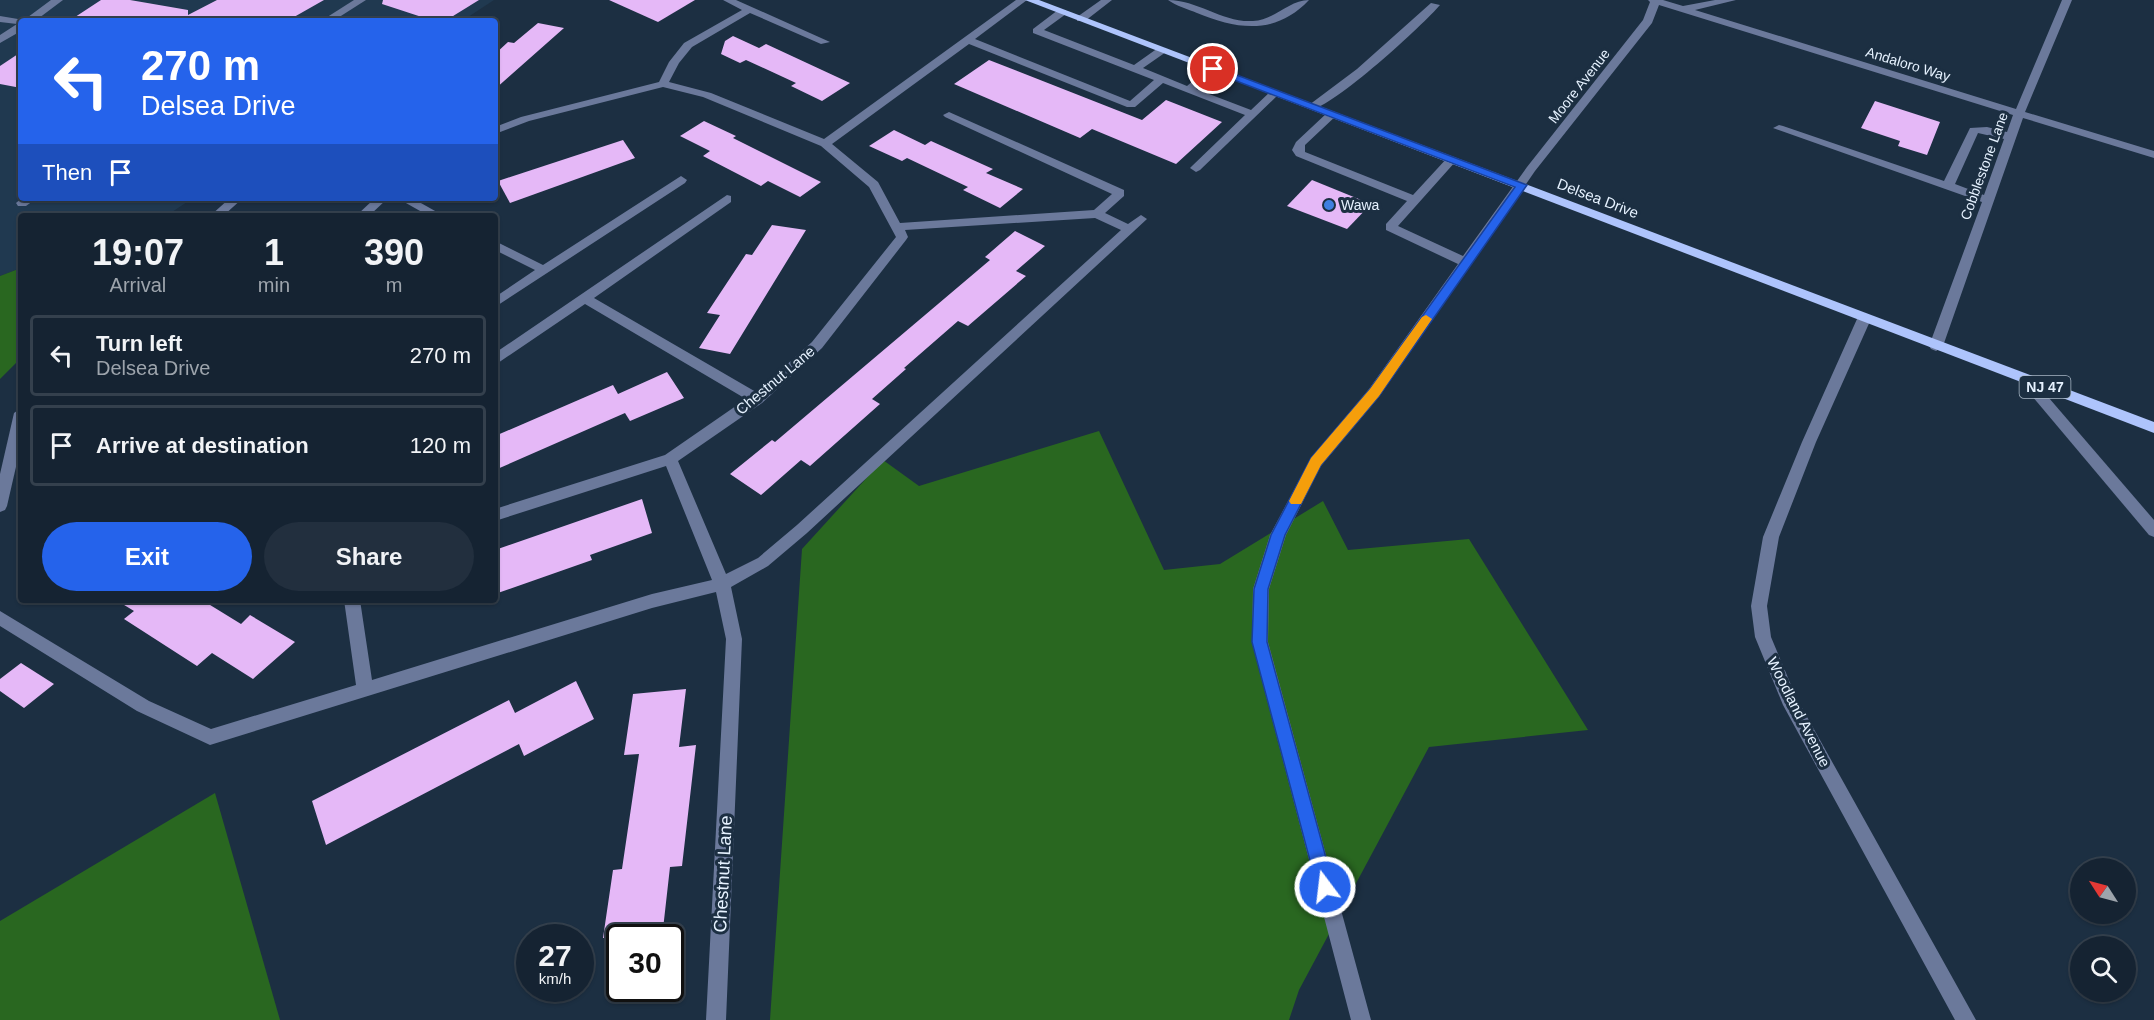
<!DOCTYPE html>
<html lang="en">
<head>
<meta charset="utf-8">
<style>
  :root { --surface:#152332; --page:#222f3e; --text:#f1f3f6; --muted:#9da4ac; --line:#34404d; --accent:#2563eb }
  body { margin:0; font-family:Helvetica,sans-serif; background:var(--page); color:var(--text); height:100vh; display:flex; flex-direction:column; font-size:22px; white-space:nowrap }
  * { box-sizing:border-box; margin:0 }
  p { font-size:20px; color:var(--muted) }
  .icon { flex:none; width:33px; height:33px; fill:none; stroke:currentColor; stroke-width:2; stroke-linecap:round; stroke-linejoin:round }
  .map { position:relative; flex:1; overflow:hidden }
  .drawer { position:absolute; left:18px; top:213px; width:480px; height:390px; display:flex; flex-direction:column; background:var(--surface); border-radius:6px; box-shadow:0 2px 4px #0004,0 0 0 2px var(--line) }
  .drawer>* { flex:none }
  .top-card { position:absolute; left:18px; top:18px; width:480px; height:183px; border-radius:6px; box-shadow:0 2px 4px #0004,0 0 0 2px var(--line); background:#2563eb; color:#fff; overflow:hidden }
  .needle { width:39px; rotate:306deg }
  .buttons { position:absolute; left:2070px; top:858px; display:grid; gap:12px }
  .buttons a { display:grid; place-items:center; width:66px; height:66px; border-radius:50%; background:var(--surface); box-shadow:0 2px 4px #0004,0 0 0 2px var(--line); font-size:30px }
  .speed { position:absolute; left:516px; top:924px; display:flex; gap:12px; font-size:30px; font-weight:700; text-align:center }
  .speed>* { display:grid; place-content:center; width:78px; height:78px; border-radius:50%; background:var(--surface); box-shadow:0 2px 4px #0004,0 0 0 2px var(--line); line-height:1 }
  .speed small { font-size:15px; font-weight:400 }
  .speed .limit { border:3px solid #111; border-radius:9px; background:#fff; color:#111 }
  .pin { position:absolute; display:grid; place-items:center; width:51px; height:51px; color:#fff; margin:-26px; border:3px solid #fff; border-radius:50%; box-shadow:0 2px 6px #0007 }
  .me { position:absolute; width:66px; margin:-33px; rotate:345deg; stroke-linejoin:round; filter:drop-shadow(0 0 4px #0008) }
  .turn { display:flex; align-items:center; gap:21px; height:126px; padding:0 24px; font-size:27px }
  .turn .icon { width:78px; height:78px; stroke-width:2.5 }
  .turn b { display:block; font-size:42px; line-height:51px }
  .then { display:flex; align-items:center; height:57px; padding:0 24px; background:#0003; gap:12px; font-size:22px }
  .eta { display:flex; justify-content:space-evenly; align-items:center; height:102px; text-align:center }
  .eta b { font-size:36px; font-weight:800; line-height:42px }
  .action { display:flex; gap:12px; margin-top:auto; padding:12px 24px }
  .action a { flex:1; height:69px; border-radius:36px; background:var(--accent); color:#fff; font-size:24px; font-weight:800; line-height:69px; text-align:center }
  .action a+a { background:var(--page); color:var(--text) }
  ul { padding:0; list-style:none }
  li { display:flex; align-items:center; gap:18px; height:81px; margin:0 12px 9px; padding:0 12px; border:3px solid var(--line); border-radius:6px }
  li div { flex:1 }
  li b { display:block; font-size:22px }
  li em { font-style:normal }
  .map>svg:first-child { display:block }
  .built { fill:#203950 }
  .forest { fill:#296720 }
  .building { fill:#e5b8f7 }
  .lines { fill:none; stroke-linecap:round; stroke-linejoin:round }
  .minor { fill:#6b799b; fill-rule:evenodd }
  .major { fill:#aec4fc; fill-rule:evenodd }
  .route { fill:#2563eb; stroke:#184099; stroke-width:1.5 }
  .slow { fill:#f59e0b }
  .shop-dot { fill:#3f7fe0; stroke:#1c2f42; stroke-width:2 }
  .labels { text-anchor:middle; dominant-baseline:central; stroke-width:6; stroke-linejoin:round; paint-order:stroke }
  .far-street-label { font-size:14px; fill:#e6f2ff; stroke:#1c2f42 }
  .far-poi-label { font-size:14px; fill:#e6f2ff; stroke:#1c2f42; text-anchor:start }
  .shield { fill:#1c2f42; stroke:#a9b8c6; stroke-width:1.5 }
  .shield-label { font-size:14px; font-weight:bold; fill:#e6f2ff }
  .street-label { font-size:15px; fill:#e6f2ff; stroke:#1c2f42 }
  .near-street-label { font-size:18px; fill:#e6f2ff; stroke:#1c2f42 }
</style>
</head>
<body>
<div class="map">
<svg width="2154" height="1020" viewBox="0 0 2154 1020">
  <rect width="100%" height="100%" fill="#1c2f42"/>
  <polygon class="built" points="0,0 494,0 462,21 21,21 21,198 193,198 166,216 21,216 21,268 0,276"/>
  <g class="forest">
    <polygon points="21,268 21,358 0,379 0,276"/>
    <polygon points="1099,431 1164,570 1220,564 1323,501 1348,550 1469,539 1588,730 1429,747 1299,990 1289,1020 770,1020 802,549 883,460 919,486"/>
    <polygon points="215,793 280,1020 0,1020 0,921"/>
  </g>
  <g class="building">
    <polygon points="101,0 130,0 188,10 188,15 217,0 324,0 287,21 69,21"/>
    <polygon points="383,0 479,0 445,21 434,21 382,4"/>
    <polygon points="609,0 695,0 658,22"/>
    <polygon points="538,23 564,28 495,89 495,54 508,42 514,43"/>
    <polygon points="733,36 759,48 766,44 850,83 822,101 791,86 796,83 746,60 740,63 721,54 725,41"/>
    <polygon points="21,52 21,88 0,84 0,66"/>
    <polygon points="989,60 1142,120 1166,100 1222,122 1176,164 1092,129 1080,138 954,84"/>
    <polygon points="1875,101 1940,122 1927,155 1898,146 1900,141 1861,128"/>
    <polygon points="704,121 736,136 733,138 821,182 800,197 768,181 761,186 703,156 710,151 680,136"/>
    <polygon points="894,130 925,145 931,141 993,169 986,173 1023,189 1000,208 963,190 968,187 907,158 902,161 869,146"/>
    <polygon points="623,140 635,158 510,203 498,181"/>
    <polygon points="1312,180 1371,204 1347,229 1287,206"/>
    <polygon points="772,225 806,230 730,354 699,348 720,315 707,313 746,254 752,255"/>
    <polygon points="1015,231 1045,246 1016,271 1026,276 968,326 958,321 904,368 906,369 872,399 880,404 810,466 801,460 761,495 730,474 772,440 775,442 990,260 985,257"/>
    <polygon points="667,372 684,398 630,421 625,413 495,470 495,436 613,385 618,394"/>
    <polygon points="642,499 652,533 590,555 592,560 495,594 495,550"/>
    <polygon points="116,600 202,600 241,624 250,615 295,642 253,679 212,653 197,666 124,619 134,611"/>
    <polygon points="21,663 54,684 24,708 0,691 0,679"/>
    <polygon points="576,681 594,719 524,756 519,744 326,845 312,801 509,700 515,713"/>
    <polygon points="686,689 679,747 696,745 682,866 670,867 662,938 603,938 613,870 622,869 639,754 624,755 633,694"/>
  </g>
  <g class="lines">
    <g class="minor">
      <polygon points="51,0 63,0 35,21 21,21 21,31 0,43 0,35 17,24 0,22 0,16 24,20"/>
      <polygon points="354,0 366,0 333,21 321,21"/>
      <path d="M723,0H736L830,42L821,44L750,13L692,47L679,63L669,82L711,93L824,139L1016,0H1027L975,39L1130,101L1154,80L1033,33V29L1058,10H1066V14L1044,30L1134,65L1158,48H1166V52L1143,68L1187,86L1209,67H1217V71L1196,89L1251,110L1271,91L1275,90L1280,93L1200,170L1196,172L1190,168L1192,166L1245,115L1163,83L1135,107H1127L969,44L832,144L878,182L900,223L1094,210L1112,194L945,117L943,115L949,112L1124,190V196L1105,213L1128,224L1141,215L1147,219L807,533L768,566L731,587L742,639L726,1020H706L726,639L716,592L652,608L210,745L137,711L0,626V611L149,701L211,729L356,685L344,600H360L372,680L652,594L712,580L666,466L495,521V509L665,455L746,399L585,304L495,365V353L727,195L731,196V202L594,298L756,392L812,342L896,237L869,187L821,146L703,97L663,87L529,121L495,134V127L521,117L659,82L669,62L684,43L742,10ZM1095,218L1121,230L797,525L758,558L726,574L678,461L762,403L822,348L906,240L908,237L905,230Z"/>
      <polygon points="1101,0 1112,0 1085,21 1077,21 1077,17"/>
      <path d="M1168,0C1198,0 1223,23 1253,21C1275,20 1289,0 1309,0C1276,35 1238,30 1197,13C1188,9 1176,6 1168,0Z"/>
      <path d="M1648,0H1663L1683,6L1715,0H1736L1695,10L2016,109L2062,0H2072L2025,112L2154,151V158L2023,118L1943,346L1936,351L1931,349L1929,346L1982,202L1773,128L1779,125L1783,126L1944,181L1970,128L1987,127L2007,132L2013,115L1659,5L1652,23L1535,171L1379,397L1321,466L1286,535L1269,589L1268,642L1371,1020H1351L1252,642L1253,589L1270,535L1311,458L1369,389L1458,264L1386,230V224L1407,201L1296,156L1292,150L1296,142L1328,112L1332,111L1338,114L1305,145V152L1413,195L1448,157H1456V161L1398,226L1463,256L1527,167L1643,20L1650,2ZM1978,133L2004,139L1984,195L1955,184Z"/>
      <path d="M1431,3L1440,5C1425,23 1328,113 1309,109V105L1357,69Z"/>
      <polygon points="681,176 687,180 685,183 495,307 495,297 535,270 495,250 495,241 543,265"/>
      <polygon points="22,198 37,198 26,206 18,206 16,203"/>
      <polygon points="230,198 243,198 223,216 210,216"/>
      <polygon points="375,198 388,198 369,216 356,216"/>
      <polygon points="397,198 412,198 444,216 429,216"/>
      <polygon points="1864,315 1871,319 1816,442 1779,537 1767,606 1771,637 1796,697 1976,1020 1955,1020 1783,705 1755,637 1751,606 1763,537 1802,442 1857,319"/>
      <polygon points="2026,375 2031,377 2154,520 2154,537 2149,535 2021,383 2019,380 2021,377"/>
      <polygon points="21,408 21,445 7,506 5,510 0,512 0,474 14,413"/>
    </g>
    <polygon class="major" points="1025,0 1039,0 2154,422 2154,433"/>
  </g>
  <polygon class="route" points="1213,66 1527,185 1379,396 1321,465 1285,535 1268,589 1267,642 1334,887 1331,893 1325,895 1319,893 1317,887 1252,642 1254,589 1271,535 1311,458 1370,389 1515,187 1210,71 1210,67"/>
  <polygon class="slow" points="1426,315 1432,319 1379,396 1321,465 1301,504 1291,504 1289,501 1311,458 1370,389 1422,317"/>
  <circle class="shop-dot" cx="1329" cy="205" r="6"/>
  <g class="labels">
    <g class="far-street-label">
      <text transform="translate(1908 64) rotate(17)">Andaloro Way</text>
      <text transform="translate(1579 86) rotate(-52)">Moore Avenue</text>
      <text transform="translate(1984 166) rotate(-70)">Cobblestone Lane</text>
    </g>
    <g class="far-poi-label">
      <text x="1341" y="205">Wawa</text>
    </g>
    <rect class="shield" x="2019.5" y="376" width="51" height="22" rx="4.5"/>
    <g class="shield-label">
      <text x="2045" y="387">NJ 47</text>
    </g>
    <g class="street-label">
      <text transform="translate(1598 198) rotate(21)">Delsea Drive</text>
      <text transform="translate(775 380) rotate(-40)">Chestnut Lane</text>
      <text transform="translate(1799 712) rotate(63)">Woodland Avenue</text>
    </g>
    <g class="near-street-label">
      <text transform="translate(723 874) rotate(-87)">Chestnut Lane</text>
    </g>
  </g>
</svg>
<div class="buttons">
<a><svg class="needle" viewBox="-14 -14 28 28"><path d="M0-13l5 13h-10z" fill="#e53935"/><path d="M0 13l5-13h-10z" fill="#9da4ac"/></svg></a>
<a><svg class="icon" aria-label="search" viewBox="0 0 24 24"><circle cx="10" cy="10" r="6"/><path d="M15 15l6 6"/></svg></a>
</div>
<div class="speed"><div>27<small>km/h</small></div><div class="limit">30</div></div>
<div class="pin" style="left:1213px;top:69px;background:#d93025"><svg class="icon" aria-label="arrive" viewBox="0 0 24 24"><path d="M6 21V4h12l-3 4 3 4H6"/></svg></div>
<svg class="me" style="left:1325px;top:887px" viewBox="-20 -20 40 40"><circle r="17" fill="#2563eb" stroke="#fff" stroke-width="3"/><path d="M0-11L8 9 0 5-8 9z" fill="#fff"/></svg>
<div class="top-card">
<div class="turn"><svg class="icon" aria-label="left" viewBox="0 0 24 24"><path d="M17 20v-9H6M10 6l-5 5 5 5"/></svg><div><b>270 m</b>Delsea Drive</div></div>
<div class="then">Then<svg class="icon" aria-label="arrive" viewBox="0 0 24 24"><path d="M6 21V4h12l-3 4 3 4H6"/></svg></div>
</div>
<section class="drawer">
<div class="eta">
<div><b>19:07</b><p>Arrival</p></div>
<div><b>1</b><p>min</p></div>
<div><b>390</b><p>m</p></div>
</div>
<ul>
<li><svg class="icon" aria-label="left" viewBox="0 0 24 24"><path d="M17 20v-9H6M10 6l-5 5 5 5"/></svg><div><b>Turn left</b><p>Delsea Drive</p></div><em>270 m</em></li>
<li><svg class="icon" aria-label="arrive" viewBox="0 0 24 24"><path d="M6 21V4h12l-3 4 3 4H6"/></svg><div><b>Arrive at destination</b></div><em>120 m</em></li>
</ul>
<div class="action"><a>Exit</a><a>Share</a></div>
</section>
</div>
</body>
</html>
